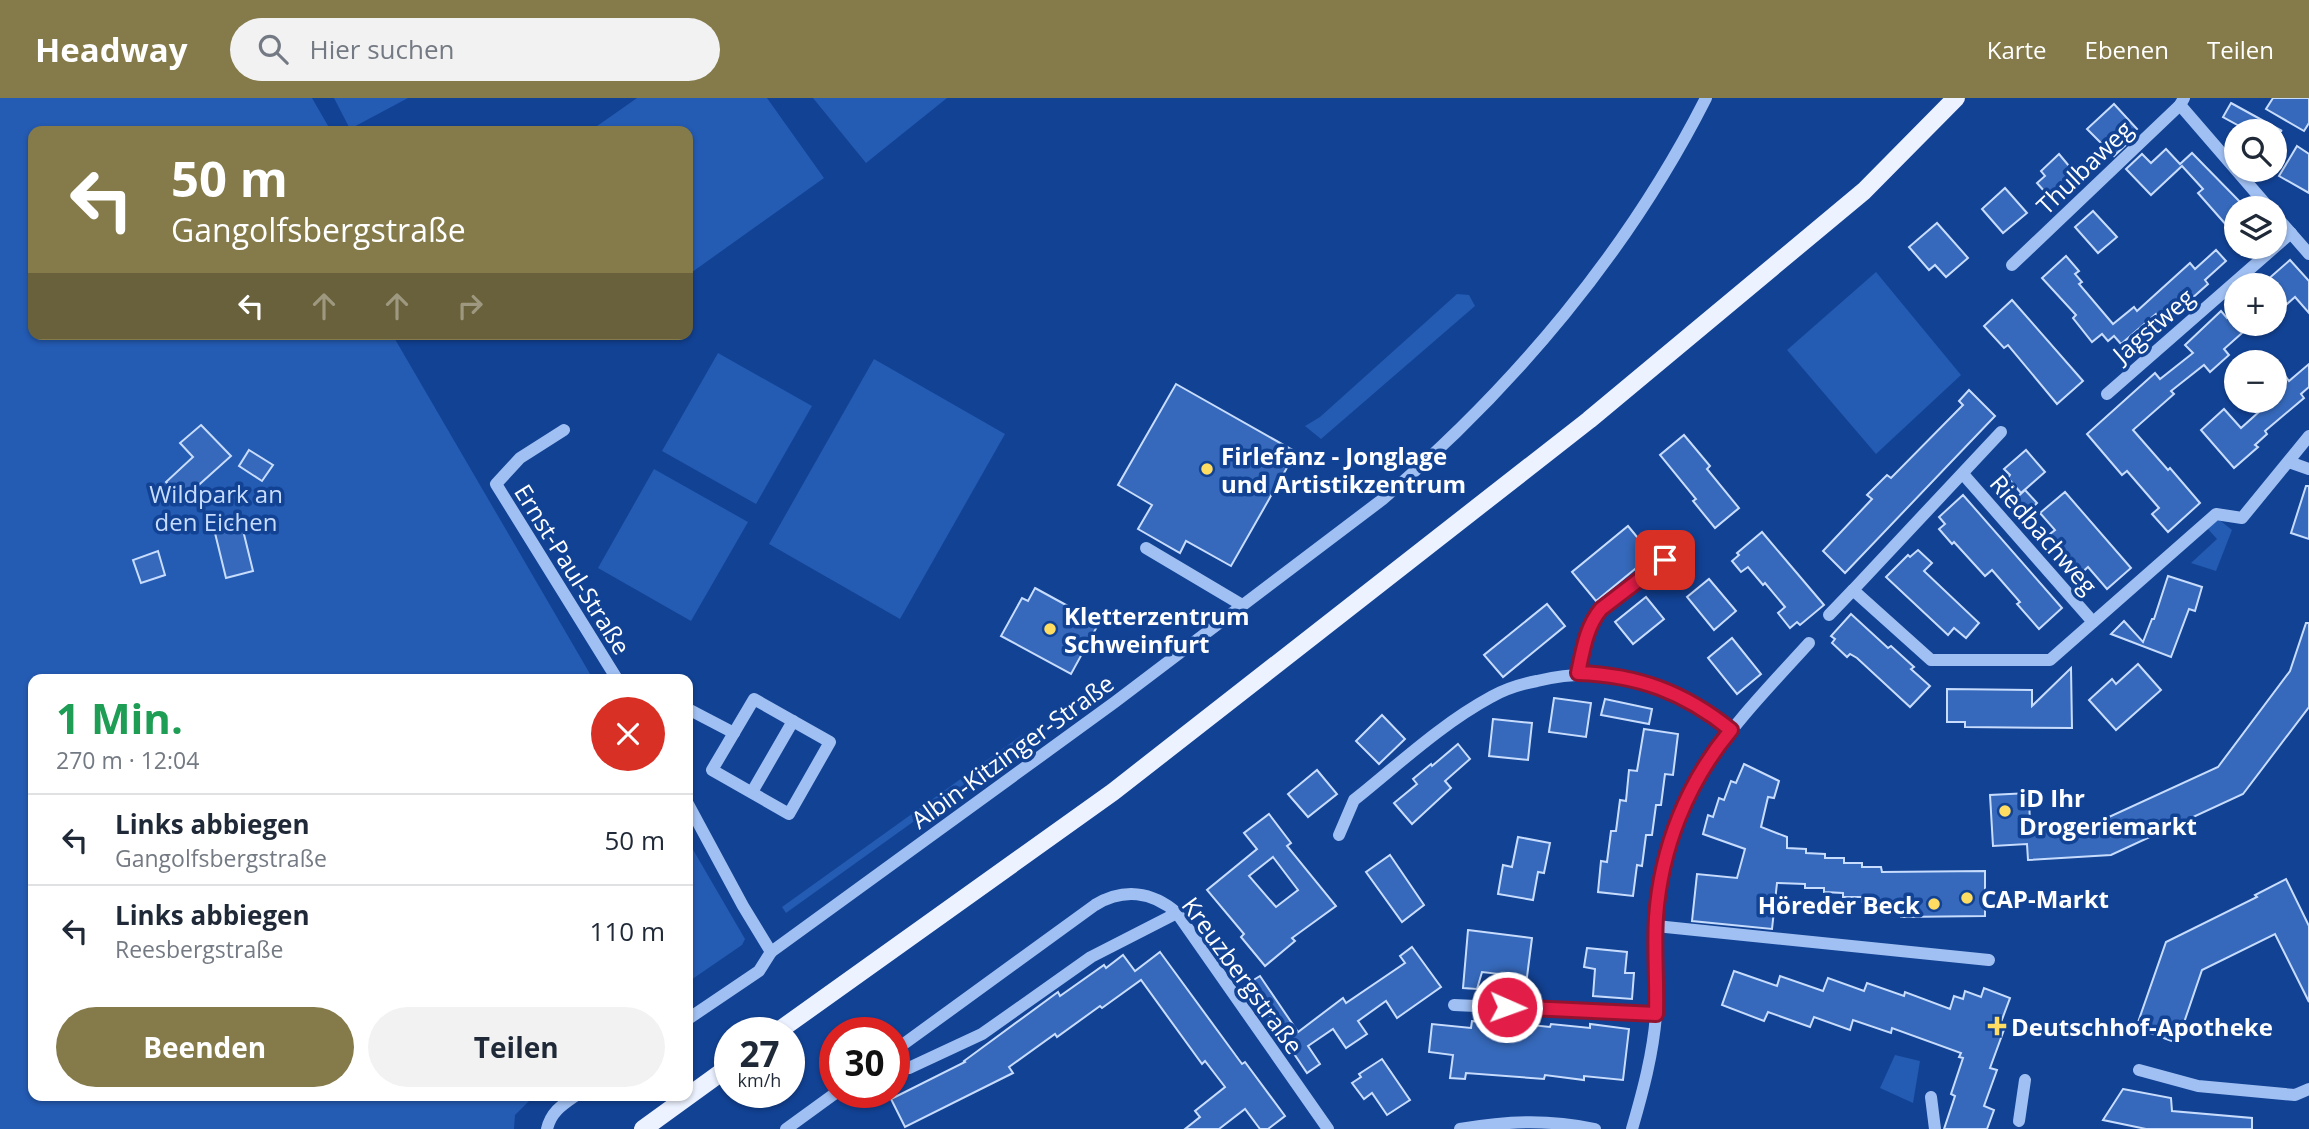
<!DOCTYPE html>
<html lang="de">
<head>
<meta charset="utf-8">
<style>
  :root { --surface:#fff; --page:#f2f2f3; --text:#1f2937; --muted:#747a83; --line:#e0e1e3; --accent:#847a4a }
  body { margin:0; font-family:"Open Sans",sans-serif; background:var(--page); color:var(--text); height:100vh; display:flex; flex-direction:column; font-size:26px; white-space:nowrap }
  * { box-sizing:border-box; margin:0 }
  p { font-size:23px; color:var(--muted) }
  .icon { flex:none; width:38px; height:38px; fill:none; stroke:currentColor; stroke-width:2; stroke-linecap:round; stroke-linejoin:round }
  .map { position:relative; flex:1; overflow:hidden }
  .panel { position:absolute; left:28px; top:576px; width:665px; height:427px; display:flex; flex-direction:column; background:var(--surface); border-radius:14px; box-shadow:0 2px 5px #0004 }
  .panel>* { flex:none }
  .guide { position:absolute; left:28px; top:28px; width:665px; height:214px; border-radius:14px; box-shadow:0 2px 5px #0004; background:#847a4a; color:#fff; overflow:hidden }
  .controls { position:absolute; left:2224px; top:21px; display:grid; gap:14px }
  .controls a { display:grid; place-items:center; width:63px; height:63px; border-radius:50%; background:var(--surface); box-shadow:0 2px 5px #0004; font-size:35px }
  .speed { position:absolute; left:714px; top:919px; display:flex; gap:14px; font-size:35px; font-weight:700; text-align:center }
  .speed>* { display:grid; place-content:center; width:91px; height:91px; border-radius:50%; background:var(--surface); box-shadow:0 2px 5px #0004; line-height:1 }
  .speed small { font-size:18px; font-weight:400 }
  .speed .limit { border:10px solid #d22; background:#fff; color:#111 }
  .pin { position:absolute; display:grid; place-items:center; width:60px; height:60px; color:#fff; margin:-30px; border-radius:14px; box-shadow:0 4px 10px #0006 }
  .me { position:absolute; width:77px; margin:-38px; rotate:92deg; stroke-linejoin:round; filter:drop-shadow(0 0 5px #0008) }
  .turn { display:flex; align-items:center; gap:24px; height:147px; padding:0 28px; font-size:32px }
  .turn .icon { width:91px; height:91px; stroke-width:2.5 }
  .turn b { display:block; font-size:49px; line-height:60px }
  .lanes { display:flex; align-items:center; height:66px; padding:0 28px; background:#0003; justify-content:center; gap:35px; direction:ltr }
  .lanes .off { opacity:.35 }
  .round { display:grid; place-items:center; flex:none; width:74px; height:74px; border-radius:37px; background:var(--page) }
  .head { display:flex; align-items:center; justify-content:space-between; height:119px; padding:0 28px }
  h1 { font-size:42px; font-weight:700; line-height:52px; color:#1e9e55 }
  .button { display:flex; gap:14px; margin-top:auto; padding:14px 28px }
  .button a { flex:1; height:80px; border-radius:42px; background:var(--accent); color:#fff; font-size:28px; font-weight:700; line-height:80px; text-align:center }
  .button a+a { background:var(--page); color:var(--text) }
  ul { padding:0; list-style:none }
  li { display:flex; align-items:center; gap:21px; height:91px; padding:0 28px; border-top:2px solid var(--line) }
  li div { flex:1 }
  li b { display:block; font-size:26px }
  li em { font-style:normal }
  header { display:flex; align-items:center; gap:42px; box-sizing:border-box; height:98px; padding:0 35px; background:var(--accent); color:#fff }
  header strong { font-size:33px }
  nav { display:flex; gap:38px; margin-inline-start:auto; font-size:24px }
  .search { width:490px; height:63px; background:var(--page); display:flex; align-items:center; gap:18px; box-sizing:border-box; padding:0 24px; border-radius:38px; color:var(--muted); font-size:26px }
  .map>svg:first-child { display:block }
  .green { fill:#245bb3 }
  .building { fill:#3669bb; stroke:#c8ddfd; stroke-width:2; fill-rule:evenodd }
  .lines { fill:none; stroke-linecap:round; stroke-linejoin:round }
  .minor { stroke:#a0c0f3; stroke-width:12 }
  .major { stroke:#ecf2ff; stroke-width:18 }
  .route-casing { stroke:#92132f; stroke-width:18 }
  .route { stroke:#e11d48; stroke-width:12 }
  .poi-dot { fill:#ffdc62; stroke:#124294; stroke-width:2.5 }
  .labels { text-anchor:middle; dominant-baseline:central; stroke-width:7; stroke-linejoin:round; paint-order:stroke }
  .street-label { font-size:24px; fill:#fff; stroke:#124294 }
  .poi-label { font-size:24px; font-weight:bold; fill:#fff; stroke:#124294; text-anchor:start }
  .park-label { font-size:24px; fill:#c8ddfd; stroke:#124294 }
</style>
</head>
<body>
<header>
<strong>Headway</strong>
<div class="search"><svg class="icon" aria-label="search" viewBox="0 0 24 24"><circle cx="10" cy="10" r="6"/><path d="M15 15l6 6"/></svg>Hier suchen</div>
<nav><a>Karte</a><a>Ebenen</a><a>Teilen</a></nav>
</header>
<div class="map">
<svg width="2309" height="1031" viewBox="0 0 2309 1031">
  <rect width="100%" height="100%" fill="#124294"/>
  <g class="green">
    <polygon points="0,0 312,0 331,33 33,33 33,236 392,236 593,581 33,581 33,998 534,998 515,1017 514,1031 0,1031"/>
    <polygon points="334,0 408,0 350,31"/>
    <polygon points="637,0 767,0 824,80 688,177 688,33 590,33"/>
    <polygon points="813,0 947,0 866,65"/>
    <polygon points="1876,174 1961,277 1876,356 1787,252"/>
    <polygon points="1457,196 1469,197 1475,208 1321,341 1305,328 1320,319"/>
    <polygon points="718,255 812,308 756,406 662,353"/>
    <polygon points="874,261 1005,336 900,521 769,446"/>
    <polygon points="654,371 748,424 691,523 598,470"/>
    <polygon points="2217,420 2232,432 2216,473 2191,465 2217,441 2208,431"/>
    <polygon points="1022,637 1026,643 786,815 782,809"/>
    <polygon points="688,743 745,841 742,847 688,884"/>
    <polygon points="1895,957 1920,963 1913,1005 1880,990"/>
  </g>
  <g class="building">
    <polygon points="2273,0 2309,0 2309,25 2304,33 2266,11"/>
    <polygon points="2231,5 2282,33 2238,33 2241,29 2223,19"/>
    <polygon points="2114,6 2137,31 2127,40 2130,43 2114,58 2087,31"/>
    <polygon points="2297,48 2309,56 2309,95 2279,78"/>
    <polygon points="2166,51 2180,66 2192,55 2246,110 2236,110 2236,138 2198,95 2203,91 2182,68 2151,97 2126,71 2142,56 2151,65"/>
    <polygon points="2059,56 2079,80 2053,103 2037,85 2045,78 2041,73"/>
    <polygon points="2005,90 2027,115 2003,135 1982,111"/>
    <polygon points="2093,113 2117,139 2098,155 2075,129"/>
    <polygon points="1937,125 1968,160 1946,179 1935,167 1929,172 1909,149"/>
    <polygon points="2216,152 2226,163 2205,182 2208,186 2164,225 2156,216 2121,246 2114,238 2108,243 2102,236 2092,244 2073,220 2076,217 2042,180 2066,158 2079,173 2075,176 2082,184 2079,186 2113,226 2134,209 2137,213 2190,165 2195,171"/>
    <polygon points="2290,162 2309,183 2309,215 2295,199 2287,206 2275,193 2275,187 2270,187 2266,183"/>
    <polygon points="2012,202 2083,283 2057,306 2008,247 2004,250 1984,228"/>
    <polygon points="2236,211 2236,230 2242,235 2224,251 2229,257 2210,274 2204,267 2171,293 2174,296 2133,332 2168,372 2170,370 2200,405 2168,434 2152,416 2159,410 2127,373 2122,377 2087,336 2155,275 2160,281 2193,255 2185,247 2221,213 2227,220"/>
    <polygon points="2309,266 2309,289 2301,296 2304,300 2265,333 2267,336 2255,347 2258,349 2234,370 2201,332 2224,311 2241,330 2271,303 2275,303 2275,289 2286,279 2289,283"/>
    <polygon points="1176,286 1296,354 1231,468 1186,443 1180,455 1138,431 1152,407 1118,387"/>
    <polygon points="1969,292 1995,318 1845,475 1823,453 1872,401 1867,397 1887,377 1891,380 1963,307 1959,303"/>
    <polygon points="201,327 231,358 182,402 166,384 193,359 180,345"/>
    <polygon points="1684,337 1710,368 1707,371 1739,410 1715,430 1693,403 1696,401 1660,357"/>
    <polygon points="249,352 273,367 262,383 239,368"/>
    <polygon points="2026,352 2045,374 2021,395 2008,380 2010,377 2004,371"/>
    <polygon points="2306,388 2309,388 2309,441 2291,435"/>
    <polygon points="2025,392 2037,405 2025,417 2012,404"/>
    <polygon points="2065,394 2131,470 2107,491 2088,469 2078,478 2065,463 2069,459 2050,436 2055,432 2040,415"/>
    <polygon points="1963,397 2062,510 2039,531 2017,506 2020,504 1992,472 1985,478 1954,444 1952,446 1939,431 1945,426 1939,419"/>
    <polygon points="241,424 253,473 226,480 214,431"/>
    <polygon points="1628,428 1652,457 1596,503 1572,474"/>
    <polygon points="1762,434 1824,507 1800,527 1797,524 1790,530 1778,515 1785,509 1765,485 1763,487 1748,469 1741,474 1732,463 1739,457 1737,455"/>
    <polygon points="1918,452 1932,465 1924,473 1979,525 1966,540 1954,530 1948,537 1886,479 1908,457 1910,459"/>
    <polygon points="158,453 165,477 141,485 133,462"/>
    <polygon points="2168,478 2202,489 2195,513 2189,511 2171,559 2111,536 2124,523 2143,544 2152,521 2154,521"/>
    <polygon points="1709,481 1736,513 1714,532 1687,499"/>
    <polygon points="1035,490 1099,525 1071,576 1001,538 1022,500 1028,503"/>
    <polygon points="1646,499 1664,521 1633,546 1615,524"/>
    <polygon points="1547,506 1565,528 1503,579 1484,557"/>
    <polygon points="1851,516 1888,550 1891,548 1914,569 1911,571 1930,588 1910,609 1857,560 1850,556 1847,559 1832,545 1835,541 1831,538"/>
    <polygon points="2306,525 2309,525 2309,609 2243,696 2111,757 2028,762 2027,746 1993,748 1990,697 2029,695 2030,729 2096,725 2218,669 2290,573"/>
    <polygon points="1732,540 1761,576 1737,596 1708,560"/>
    <polygon points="2138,566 2161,592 2116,632 2089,602 2112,581 2116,586"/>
    <polygon points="2071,570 2072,630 1965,629 1965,624 1947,624 1947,591 2032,592 2032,608"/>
    <polygon points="1554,600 1591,605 1586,639 1549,634"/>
    <polygon points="1605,601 1652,611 1649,626 1601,617"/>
    <polygon points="1382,617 1405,641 1379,666 1356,643"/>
    <polygon points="1493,621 1532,625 1528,662 1489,658"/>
    <polygon points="1644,631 1678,636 1673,677 1665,676 1661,707 1656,707 1652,737 1646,737 1642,768 1637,767 1633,798 1598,794 1601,763 1607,764 1611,733 1616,733 1620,702 1626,703 1629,672 1637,673"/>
    <polygon points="1458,646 1470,661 1445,683 1451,690 1412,726 1394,705 1417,686 1413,681 1431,666 1432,668"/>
    <polygon points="1744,666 1779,683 1774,700 1768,699 1761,729 1787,739 1787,750 1806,751 1806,755 1825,756 1825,760 1844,760 1844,765 1862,765 1862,769 1881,769 1882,774 1985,773 1985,818 1901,819 1901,809 1882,809 1882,804 1862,804 1862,799 1843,799 1843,795 1824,794 1824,790 1805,790 1805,786 1777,785 1772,831 1692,823 1697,776 1737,780 1745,751 1703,736 1708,717 1713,719 1719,700 1724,702 1731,683 1736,685"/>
    <polygon points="1317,672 1337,696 1308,719 1288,696"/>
    <path d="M1269,716L1291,745L1287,748L1336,808L1292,840L1295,843L1265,868L1241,839L1244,836L1207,792L1257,751L1244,735ZM1273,759L1298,792L1276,809L1249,778Z"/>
    <polygon points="1518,739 1550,745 1544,775 1538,774 1533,802 1498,796 1503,767 1512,769"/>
    <polygon points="1390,757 1424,807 1402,824 1366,774"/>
    <polygon points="2286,781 2309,828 2309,904 2275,836 2202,872 2177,945 2136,930 2166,844 2257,799 2255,797"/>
    <polygon points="1468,832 1532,840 1527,879 1482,874 1477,891 1463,890"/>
    <polygon points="1412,849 1441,889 1397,920 1386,903 1358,923 1367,936 1346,950 1333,931 1308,948 1320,966 1307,975 1247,886 1260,878 1298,934 1343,900 1346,905 1405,865 1400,858"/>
    <polygon points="1587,850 1627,854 1625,875 1634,875 1632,901 1593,898 1595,871 1584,869"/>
    <polygon points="1160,854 1242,966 1245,964 1285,1018 1268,1031 1260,1031 1245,1011 1219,1031 1185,1031 1200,1019 1195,1013 1225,989 1205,963 1202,966 1141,882 1102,910 1100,908 1057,939 1055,936 1009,969 1013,975 905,1029 891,1001 965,964 964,963 1058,894 1060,898 1104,867 1106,870 1123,857 1135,873"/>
    <polygon points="1734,873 1777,888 1780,878 1823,893 1828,880 1864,893 1867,885 1904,898 1905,894 1950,911 1954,898 1963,901 1965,893 1981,899 1984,890 2010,900 2000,927 2005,929 1990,970 1997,972 1984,1008 1994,1012 1987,1031 1944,1031 1955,998 1951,996 1963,960 1959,959 1961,955 1892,930 1891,935 1853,922 1850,932 1814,919 1810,929 1768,914 1764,923 1722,907"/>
    <polygon points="1472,923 1511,928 1511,925 1550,929 1551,926 1590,930 1590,926 1629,931 1623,982 1584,978 1584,982 1545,977 1544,981 1466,975 1465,981 1450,980 1453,957 1429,954 1432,926 1471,930"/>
    <polygon points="1382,961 1410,1002 1387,1017 1372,995 1364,1001 1352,985 1361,979 1359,976"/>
    <polygon points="2123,991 2171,1000 2172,1013 2252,1020 2252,1031 2146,1031 2103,1022"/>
  </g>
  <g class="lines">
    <g class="minor">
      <polyline points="2180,7 2269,110"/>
      <polyline points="2275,117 2309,156"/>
      <polyline points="2012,167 2180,7 2184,0"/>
      <polyline points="2107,296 2291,135"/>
      <polyline points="564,332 520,360 496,386 617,581"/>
      <polyline points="2001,334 1853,492 1931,562 2050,562 2216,416 2242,420 2309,338"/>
      <polyline points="2289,364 2309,371"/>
      <polyline points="1963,376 2093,524"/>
      <polyline points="1146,450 1242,507"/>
      <polyline points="1829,517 1853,492"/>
      <path d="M1578,575C1583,552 1586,529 1601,511L1665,462"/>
      <polygon points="754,601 830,644 789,716 712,672"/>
      <polyline points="688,611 734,635"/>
      <polyline points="752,694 793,623"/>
      <polyline points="688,706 743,808 771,854"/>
      <path d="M1339,737L1354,702L1359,698C1401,664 1443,625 1491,599C1505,591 1521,586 1537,583C1611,565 1672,585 1731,632"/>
      <polyline points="1656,828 1989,862"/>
      <polyline points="1454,907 1656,916"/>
      <path d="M688,921L759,873L771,854L1115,604L1383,401C1514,289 1628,154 1706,0"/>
      <path d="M894,953L1095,807C1123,790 1152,793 1177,815L1328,1031"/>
      <polyline points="894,969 909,970 982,936 1091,859 1177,815"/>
      <polyline points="2139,972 2198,988 2295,997 2309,991"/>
      <polyline points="1931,999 1935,1031"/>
      <polyline points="2019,1023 2025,982"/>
      <path d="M547,1031C551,1014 562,1007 575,998"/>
      <polyline points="786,1031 837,994"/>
      <path d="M1460,1031C1507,1023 1547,1021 1595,1031"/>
      <path d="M1632,1031C1643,993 1653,956 1656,917C1660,876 1653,835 1658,795C1672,686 1739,622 1809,545"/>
    </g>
    <g class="major">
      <polyline points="777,934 1113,694 1589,322 1864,93 1956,0"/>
      <polyline points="643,1031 730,968"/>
    </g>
  </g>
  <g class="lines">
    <defs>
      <path id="route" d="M1507,909L1656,916C1657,883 1654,851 1656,819C1661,750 1687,685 1731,632C1684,594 1638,577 1578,575C1583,552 1586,529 1601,511L1665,462"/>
    </defs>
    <use href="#route" class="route-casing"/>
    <use href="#route" class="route"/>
  </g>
  <g class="poi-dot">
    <circle cx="1207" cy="371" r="7"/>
    <circle cx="1050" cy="531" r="7"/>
    <circle cx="2005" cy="713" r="7"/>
    <circle cx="1967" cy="800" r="7"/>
    <circle cx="1934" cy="806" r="7"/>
    <path d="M1993.5 917.5h7v7h7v7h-7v7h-7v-7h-7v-7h7z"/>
  </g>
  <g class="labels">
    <g class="street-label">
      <text transform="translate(2084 69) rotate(-44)">Thulbaweg</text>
      <text transform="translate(2153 227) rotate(-41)">Jagstweg</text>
      <text transform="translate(2044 436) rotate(49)">Riedbachweg</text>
      <text transform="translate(573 471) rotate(58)">Ernst-Paul-Straße</text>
      <text transform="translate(1012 653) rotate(-36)">Albin-Kitzinger-Straße</text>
      <text transform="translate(1243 877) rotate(54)">Kreuzbergstraße</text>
    </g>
    <g class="poi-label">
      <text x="1221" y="357">Firlefanz - Jonglage<tspan x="1221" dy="28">und Artistikzentrum</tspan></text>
      <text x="1064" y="517">Kletterzentrum<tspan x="1064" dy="28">Schweinfurt</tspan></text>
      <text x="2019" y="699">iD Ihr<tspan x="2019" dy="28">Drogeriemarkt</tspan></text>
      <text x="1981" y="800">CAP-Markt</text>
      <text x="1920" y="806" text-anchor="end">Höreder Beck</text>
      <text x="2011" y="928">Deutschhof-Apotheke</text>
    </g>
    <g class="park-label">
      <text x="216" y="395">Wildpark an<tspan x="216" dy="28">den Eichen</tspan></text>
    </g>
  </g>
</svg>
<div class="controls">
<a><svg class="icon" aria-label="search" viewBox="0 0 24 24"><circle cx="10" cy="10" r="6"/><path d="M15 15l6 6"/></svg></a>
<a><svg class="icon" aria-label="layers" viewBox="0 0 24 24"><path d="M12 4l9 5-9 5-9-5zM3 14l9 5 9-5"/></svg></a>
<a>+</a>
<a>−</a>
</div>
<div class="speed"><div>27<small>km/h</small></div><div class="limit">30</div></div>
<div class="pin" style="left:1665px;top:462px;background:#d93025"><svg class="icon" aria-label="arrive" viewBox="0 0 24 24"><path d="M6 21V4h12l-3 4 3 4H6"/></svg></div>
<svg class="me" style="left:1507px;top:909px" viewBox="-20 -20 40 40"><circle r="17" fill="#e11d48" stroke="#fff" stroke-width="3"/><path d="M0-11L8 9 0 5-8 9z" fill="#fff"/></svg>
<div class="guide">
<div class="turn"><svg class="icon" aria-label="left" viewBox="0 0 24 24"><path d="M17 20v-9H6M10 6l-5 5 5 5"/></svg><div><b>50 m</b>Gangolfsbergstraße</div></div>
<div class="lanes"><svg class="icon" aria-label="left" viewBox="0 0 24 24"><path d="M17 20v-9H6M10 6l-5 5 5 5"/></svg><svg class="icon off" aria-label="ahead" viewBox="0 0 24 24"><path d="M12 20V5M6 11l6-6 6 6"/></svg><svg class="icon off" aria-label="ahead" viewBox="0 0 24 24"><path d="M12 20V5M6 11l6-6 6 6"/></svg><svg class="icon off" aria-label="right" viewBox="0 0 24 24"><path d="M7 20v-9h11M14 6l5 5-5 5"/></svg></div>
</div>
<section class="panel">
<div class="head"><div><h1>1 Min.</h1><p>270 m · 12:04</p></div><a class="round" style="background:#d93025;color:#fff"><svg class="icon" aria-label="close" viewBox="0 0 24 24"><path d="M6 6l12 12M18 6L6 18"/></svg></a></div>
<ul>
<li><svg class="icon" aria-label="left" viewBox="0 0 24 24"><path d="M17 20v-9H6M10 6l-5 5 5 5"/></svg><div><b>Links abbiegen</b><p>Gangolfsbergstraße</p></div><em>50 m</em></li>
<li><svg class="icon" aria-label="left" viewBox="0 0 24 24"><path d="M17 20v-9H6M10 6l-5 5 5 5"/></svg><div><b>Links abbiegen</b><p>Reesbergstraße</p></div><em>110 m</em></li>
</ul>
<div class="button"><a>Beenden</a><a>Teilen</a></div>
</section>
</div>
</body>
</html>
